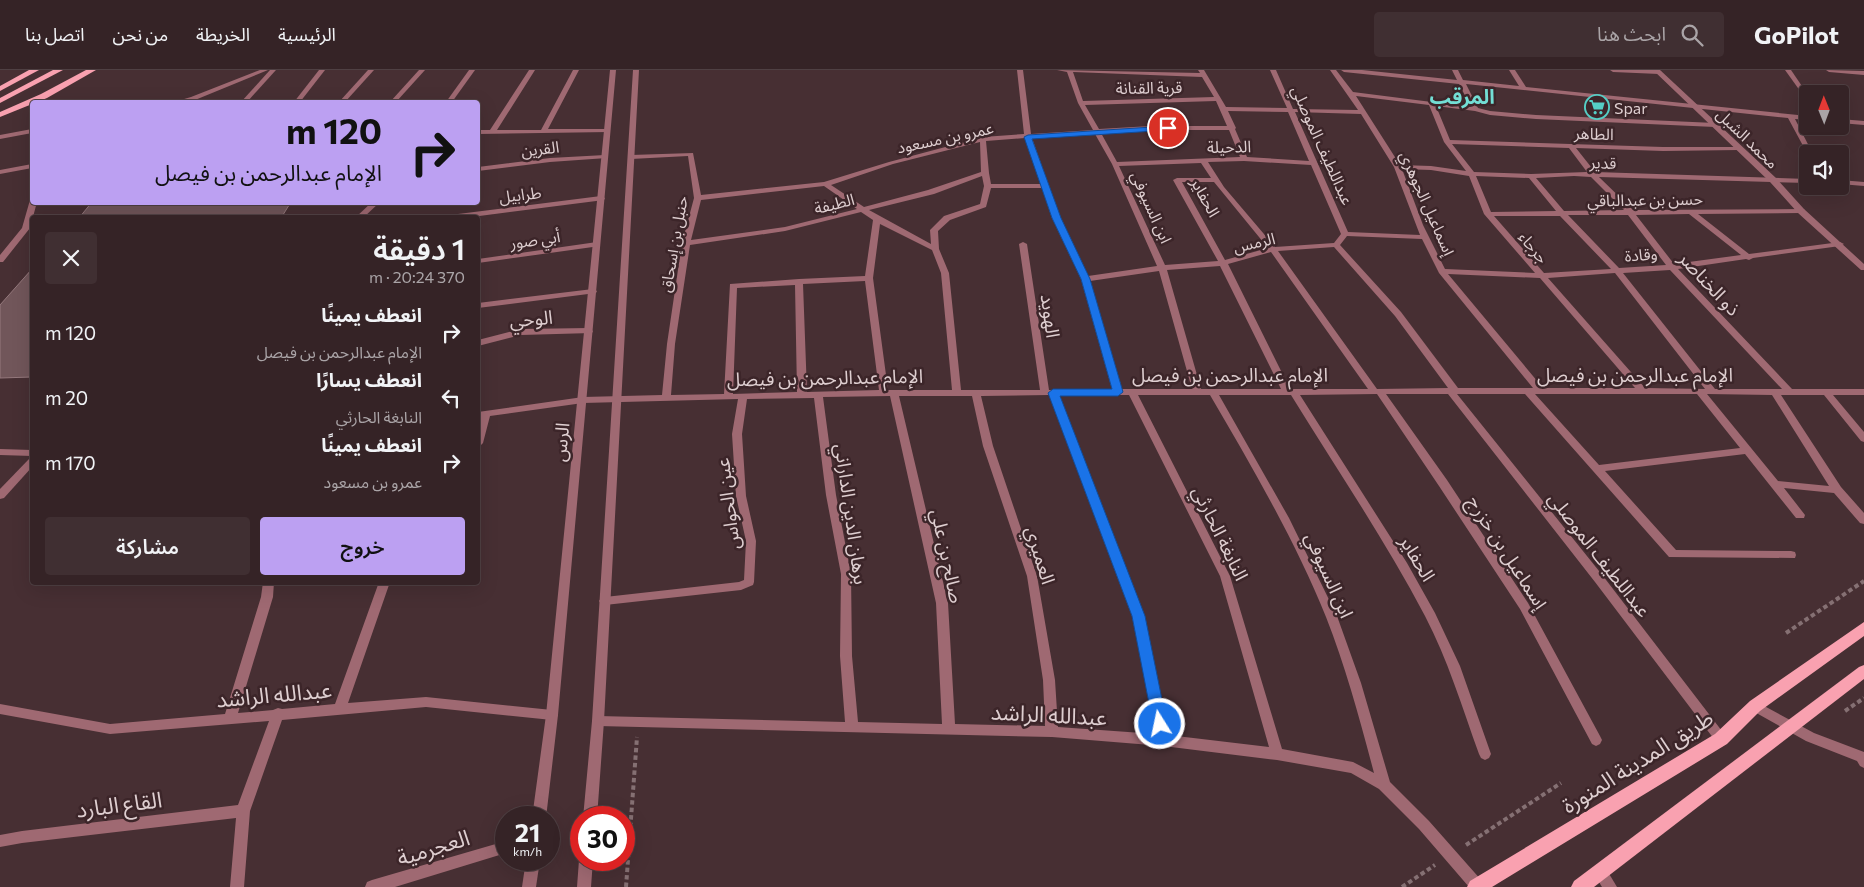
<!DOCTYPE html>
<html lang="ar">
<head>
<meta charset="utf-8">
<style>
  :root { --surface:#352326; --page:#402f32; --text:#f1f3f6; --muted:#aaa4a7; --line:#4f4043; --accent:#bca0f2 }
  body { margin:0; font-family:Commissioner,"Noto Sans Arabic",sans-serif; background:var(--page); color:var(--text); direction:rtl; height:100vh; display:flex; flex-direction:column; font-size:19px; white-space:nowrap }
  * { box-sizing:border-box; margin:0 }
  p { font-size:16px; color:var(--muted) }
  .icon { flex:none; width:28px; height:28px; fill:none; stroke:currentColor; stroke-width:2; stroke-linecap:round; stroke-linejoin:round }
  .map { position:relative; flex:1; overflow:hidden; direction:ltr }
  .sheet { position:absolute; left:30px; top:145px; width:450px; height:370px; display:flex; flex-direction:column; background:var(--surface); border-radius:5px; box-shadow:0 5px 20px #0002,0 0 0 1px var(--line); direction:rtl }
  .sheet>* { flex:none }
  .guide { position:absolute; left:30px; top:30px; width:450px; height:105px; border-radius:5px; box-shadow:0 5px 20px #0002,0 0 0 1px var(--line); direction:rtl; background:#bca0f2; color:#111; overflow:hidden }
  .needle { width:32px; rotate:359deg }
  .buttons { position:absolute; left:1799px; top:15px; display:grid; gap:10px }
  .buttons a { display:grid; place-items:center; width:50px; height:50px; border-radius:5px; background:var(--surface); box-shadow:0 5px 20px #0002,0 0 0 1px var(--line); font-size:25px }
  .speed { position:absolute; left:495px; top:736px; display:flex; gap:10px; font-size:25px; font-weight:700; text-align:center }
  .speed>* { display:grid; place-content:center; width:65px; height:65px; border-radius:50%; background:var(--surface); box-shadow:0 5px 20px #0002,0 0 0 1px var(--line); line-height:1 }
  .speed small { font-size:12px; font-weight:400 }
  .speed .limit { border:8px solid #d22; background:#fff; color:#111 }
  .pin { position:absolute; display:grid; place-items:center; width:42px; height:42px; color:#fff; margin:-21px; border:2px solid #fff; border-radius:50%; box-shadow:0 1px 5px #0007 }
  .me { position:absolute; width:55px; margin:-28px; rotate:350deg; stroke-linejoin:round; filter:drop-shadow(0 0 4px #0008) }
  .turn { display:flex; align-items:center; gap:18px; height:105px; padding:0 15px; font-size:22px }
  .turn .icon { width:65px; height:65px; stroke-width:2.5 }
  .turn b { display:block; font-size:35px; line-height:42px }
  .round { display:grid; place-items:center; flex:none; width:52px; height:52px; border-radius:5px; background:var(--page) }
  .headline { display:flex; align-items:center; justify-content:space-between; height:85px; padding:0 15px }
  h1 { font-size:30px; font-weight:600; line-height:38px }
  .primary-button { display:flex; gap:10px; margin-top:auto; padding:10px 15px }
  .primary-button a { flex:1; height:58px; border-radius:5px; background:var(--accent); color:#111; font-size:20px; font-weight:600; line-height:58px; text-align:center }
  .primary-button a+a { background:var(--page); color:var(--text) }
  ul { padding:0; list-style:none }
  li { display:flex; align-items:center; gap:15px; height:65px; padding:0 15px }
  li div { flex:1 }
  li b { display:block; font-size:19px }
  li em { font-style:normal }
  header { display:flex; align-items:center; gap:30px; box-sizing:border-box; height:70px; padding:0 25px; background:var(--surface); border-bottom:1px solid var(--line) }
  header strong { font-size:24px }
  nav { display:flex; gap:28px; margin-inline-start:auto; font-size:18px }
  .search { width:350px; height:45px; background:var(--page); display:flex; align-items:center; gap:12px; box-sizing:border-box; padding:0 18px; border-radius:5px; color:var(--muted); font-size:19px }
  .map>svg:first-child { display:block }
  .building { fill:#71565a; stroke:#95797d }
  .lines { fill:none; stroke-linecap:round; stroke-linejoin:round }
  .path { stroke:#857073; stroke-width:4; stroke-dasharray:4.5 3; stroke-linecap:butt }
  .service { fill:#9f6972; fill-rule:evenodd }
  .minor { fill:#9f6972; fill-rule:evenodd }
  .tertiary { fill:#9f6972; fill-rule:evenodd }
  .primary { fill:#f9a1b0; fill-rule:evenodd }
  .route { fill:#1a73e8; stroke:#114b97 }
  .labels { text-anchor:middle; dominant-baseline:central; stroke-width:5; stroke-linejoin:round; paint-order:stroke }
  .far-street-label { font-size:16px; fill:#deced0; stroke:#3c2529 }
  .far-poi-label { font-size:16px; fill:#deced0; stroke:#3c2529; text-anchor:start }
  .street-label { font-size:19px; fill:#deced0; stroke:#3c2529 }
  .far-district-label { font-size:20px; font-weight:bold; fill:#73ded5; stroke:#3c2529 }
  .near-street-label { font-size:22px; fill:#deced0; stroke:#3c2529 }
</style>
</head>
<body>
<header>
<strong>GoPilot</strong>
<div class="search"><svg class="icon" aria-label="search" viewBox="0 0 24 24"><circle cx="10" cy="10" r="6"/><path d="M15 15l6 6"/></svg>ابحث هنا</div>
<nav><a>الرئيسية</a><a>الخريطة</a><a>من نحن</a><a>اتصل بنا</a></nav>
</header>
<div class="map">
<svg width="1864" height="817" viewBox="0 0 1864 817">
  <rect width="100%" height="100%" fill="#472f33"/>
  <g class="building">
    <polygon points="92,132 291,132 281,148 79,148"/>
    <polygon points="32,199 32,307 0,308 0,235"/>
  </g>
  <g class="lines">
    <g class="path">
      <polyline points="1786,563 1864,511"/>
      <polyline points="1845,641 1864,628"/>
      <polyline points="1466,775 1561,713"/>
      <polyline points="626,817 637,667"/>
      <polyline points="1402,817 1435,795"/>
    </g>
    <polygon class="service" points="506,771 506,783 395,817 365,817 367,812 372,810"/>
    <g class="minor">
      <polygon points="260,0 268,0 195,30 185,32 174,32 191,27"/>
      <polygon points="270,0 276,0 247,32 241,32"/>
      <polygon points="319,0 325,0 300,32 294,32"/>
      <polygon points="368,0 374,0 345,32 339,32"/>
      <polygon points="419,0 425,0 396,32 390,32"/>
      <polygon points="469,0 475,0 452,32 446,32"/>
      <polygon points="529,0 535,0 497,60 541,60 573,0 579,0 548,59 607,59 609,60 609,62 478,64 478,60 490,60"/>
      <path d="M1017,0H1023L1031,64L1093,60L1078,33L1067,2L1057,0L1200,3L1198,0H1204L1226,37L1287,38L1270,0H1276L1293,39L1358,40L1330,0H1336L1353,22L1471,37L1459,14L1344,2L1341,0H1362L1457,10L1452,0H1458L1463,10L1519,16L1509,0H1515L1526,17L1808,46V50L1795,49L1813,84H1808V85L1788,48L1466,14L1478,38L1490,41L1536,45L1715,53L1718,55L1715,57L1536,49L1490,45L1475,41L1436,36L1450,70L1663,77H1741L1742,78L1739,80L1663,81L1576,78L1595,102L1808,109V113L1599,107L1633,140L1804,139L1805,141L1801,143L1698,144L1749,184L1840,172L1844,174L1840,176L1753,188L1749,190L1746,189L1678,199L1792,319H1864V325H1833L1864,362V372L1861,371L1824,325H1781L1841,417L1864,443V454L1860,453L1834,423L1784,418L1805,445L1804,448H1796L1745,384L1605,401L1676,480L1791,481L1795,482L1796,485L1795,488L1669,487L1525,324H1457L1603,506L1725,665L1727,669L1725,673L1721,675L1717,673L1595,512L1448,324H1386L1447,410L1528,533L1600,666L1602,670L1600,674L1596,676L1592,674L1520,539L1439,416L1377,324L1300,325L1407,493L1435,543L1460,596L1491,684L1489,688L1485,690L1481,688L1479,684C1462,637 1448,590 1425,546C1385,470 1336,398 1291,325H1219L1289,448L1337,546L1361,613L1390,712L1429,751L1482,811L1484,817H1469L1419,759L1379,719L1351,703L1277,690L1163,676L1052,667L598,656L594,655L592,651L594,647L598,646L845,652L840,586L841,504L826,425L814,328L747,329L742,364L746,426L756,471L754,512L753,515L741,520L605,535L601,534L599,531L601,528L605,527L739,512L744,510L746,471L736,426L732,364L738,329L583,333L490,346L483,373L481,375L478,376V358L480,348H478V342L583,327L662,325L667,274L682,173L694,128L688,86L631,89L628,87L631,85L693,83L701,125L824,112L889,92L983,67L1024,64ZM1073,2L1202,7L1214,27L1083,31ZM1356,26L1429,35L1444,72L1466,101L1431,96L1400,95ZM1216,31L1227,56H1151L1099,59L1085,35ZM1228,41L1288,42L1309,91L1247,87L1235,59L1236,58ZM1295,42L1361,44L1394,97L1420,165L1348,162ZM1151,60H1229L1240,87L1117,92L1101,63ZM1095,64L1112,94L1157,196L1088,206L1060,148L1032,68ZM1025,68L1041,114H991L989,103L986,71ZM980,72L981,102L928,120L864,137L831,115L893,94ZM1452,74L1569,78L1587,102L1531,104L1474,102ZM1244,91L1311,95L1341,164L1334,173L1275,177L1224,117L1208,92ZM1201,93L1211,108H1177L1173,110L1218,191L1165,195L1119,96ZM1402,99L1431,100L1469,106L1484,144L1535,203L1445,199L1423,155ZM982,106L984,116L980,134L944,146L930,160L931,174L869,140L934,124ZM1476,106L1529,108L1556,141L1491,142ZM1574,106L1591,107L1624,140L1564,141L1536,108ZM1182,112H1214L1268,178L1225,190ZM824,116L857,139L785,157L691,170L701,130ZM991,118H1042L1052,148L1081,209L1112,319L1049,320L1027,174L1023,172L1019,174L1040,320H961L949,203L939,179L938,161L950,150L986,137ZM861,142L873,150L865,206L799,209L730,214L724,324L671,325L675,274L690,175L785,161ZM1689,144L1741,185L1674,194L1636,145ZM1568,145H1628L1666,195L1619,198ZM1494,146H1560L1611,199L1544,203ZM880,154L932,180L941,203L952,320H888L873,208ZM1347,166L1422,169L1439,203L1533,318H1458L1401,242L1340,175ZM1334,177L1395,246L1448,318L1377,319L1278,181ZM1271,182L1368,319H1290L1228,194ZM1220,196L1281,319H1201L1167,200ZM1670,200L1782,319H1715L1623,203ZM1159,201L1192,319H1122L1090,211ZM1615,203L1705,319L1645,318L1548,208ZM1448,204L1540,208L1635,318H1543ZM865,211L879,320L807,322L803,214ZM795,215L797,322L733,324L737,218ZM1535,324H1697L1740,378L1599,395ZM1707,324L1772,325L1829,416L1778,411ZM1049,325L1132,546L1156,664L1058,657L1055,610L1037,506L993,376L981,326ZM1059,325H1129L1220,506L1269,677L1168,665L1144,546ZM1138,325H1210C1252,397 1295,470 1326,547C1346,598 1360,650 1374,703L1353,692L1282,679L1230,506ZM890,326L936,533L942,654L858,652L852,586L851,504L836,425L823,327ZM899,326H972L983,376L1027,506L1043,610L1045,656L955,654L948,533Z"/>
      <polygon points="1610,0 1655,0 1662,2 1659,4 1613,2"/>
      <polygon points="1785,0 1791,0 1808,25 1808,32"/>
      <polygon points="1826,0 1864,1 1864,5 1829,2"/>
      <polygon points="1840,49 1864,51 1864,55 1840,53"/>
      <polygon points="32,59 32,63 0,69 0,65"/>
      <polygon points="605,85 607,86 607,88 550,92 478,101 478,97 550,88"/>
      <polygon points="32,94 32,98 0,104 0,100"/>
      <polygon points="1840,110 1864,112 1864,116 1840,114"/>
      <polygon points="601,126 605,128 604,130 464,148 439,148 442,146"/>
      <polygon points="30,130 32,130 32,132 37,132 30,158 3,192 0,192 0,185 22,158"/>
      <polygon points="372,132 380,132 363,148 355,148"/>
      <polygon points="597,172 600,172 600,176 478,193 478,189"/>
      <polygon points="593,219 597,221 596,223 478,238 478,233"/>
      <polygon points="589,258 593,261 592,263 521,265 478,276 478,270 521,259"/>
      <polygon points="0,379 32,380 32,386 0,385"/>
      <polygon points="32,388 32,397 4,428 0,429 0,419 29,389"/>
      <polygon points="263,512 274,512 273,527 238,643 273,640 278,638 282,639 335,634 379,512 390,512 348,633 426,627 552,640 556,641 558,645 556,649 552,650 426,637 282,650 250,741 244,817 230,817 236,748 22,773 0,777 0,765 22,761 238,735 269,651 110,664 0,644 0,634 110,654 225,644 261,527"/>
      <polygon points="1755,631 1814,663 1864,682 1864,698 1860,696 1857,691 1806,671 1751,640 1749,636 1751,632"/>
      <polygon points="1600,795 1605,797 1617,817 1602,817 1593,802 1595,797"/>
    </g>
    <g class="tertiary">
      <polygon points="610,0 616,0 558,645 546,748 532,748 546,645"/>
      <polygon points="633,0 639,0 604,651 597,748 583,748 592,651"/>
      <polygon points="1653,0 1660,0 1776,108 1804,139 1864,194 1864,200 1861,200 1798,143 1770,112"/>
      <polygon points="581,785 581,790 593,790 591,817 577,817 579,790"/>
      <polygon points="526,790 540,790 536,817 522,817"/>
    </g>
    <g class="primary">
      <polygon points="29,0 39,0 0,21 0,16"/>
      <polygon points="53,0 63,0 0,33 0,28"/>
      <polygon points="86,0 96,0 47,28 0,47 0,42 41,24"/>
      <polygon points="1864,552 1864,566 1760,641 1727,674 1492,817 1467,817 1470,811 1715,664 1750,631"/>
      <polygon points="1864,595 1864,609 1594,817 1571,817 1574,811 1859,597"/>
    </g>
  </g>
  <polygon class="route" points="1168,56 1171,58 1170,60 1032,69 1061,148 1090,209 1123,322 1118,326 1060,326 1145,546 1167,654 1165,658 1160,660 1155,658 1153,654 1132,546 1048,323 1053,319 1112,319 1081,209 1052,148 1024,67 1028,65"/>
  <defs>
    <symbol id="supermarket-ring" viewBox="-11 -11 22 22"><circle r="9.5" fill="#3c2529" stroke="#55cec5" stroke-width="1.5"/><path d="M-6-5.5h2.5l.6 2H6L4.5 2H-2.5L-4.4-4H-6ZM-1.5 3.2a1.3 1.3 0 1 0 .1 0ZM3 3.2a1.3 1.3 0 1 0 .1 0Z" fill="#55cec5"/></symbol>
  </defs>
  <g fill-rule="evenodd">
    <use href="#supermarket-ring" x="1583" y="23" width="28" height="28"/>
  </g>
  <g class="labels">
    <g class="far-street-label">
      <text transform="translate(1149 17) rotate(-1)">قرية القنانة</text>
      <text transform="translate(1594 63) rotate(2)">الطاهر</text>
      <text transform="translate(945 67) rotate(-12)">عمرو بن مسعود</text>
      <text transform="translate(1748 68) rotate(44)">محمد الشبل</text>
      <text transform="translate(1323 75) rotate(66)">عبداللطيف الموصلي</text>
      <text transform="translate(1229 76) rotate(-1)">الدحيلة</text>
      <text transform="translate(540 78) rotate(-6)">القرين</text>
      <text transform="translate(1603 92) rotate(2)">قدير</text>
      <text transform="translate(520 124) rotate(-7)">طرابيل</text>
      <text transform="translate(1206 127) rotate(61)">الحفاير</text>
      <text transform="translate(1645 129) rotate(-1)">حسن بن عبدالباقي</text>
      <text transform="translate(834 133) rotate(-14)">الطيفة</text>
      <text transform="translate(1428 133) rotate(66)">إسماعيل الجوهري</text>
      <text transform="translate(1152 137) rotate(66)">ابن السيوفي</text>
      <text transform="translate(535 169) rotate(-8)">أبي صور</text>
      <text transform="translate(1254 172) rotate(-13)">الرمس</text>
      <text transform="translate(673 174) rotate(-80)">حنبل بن إسحاق</text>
      <text transform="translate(1534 177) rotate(50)">جرجاء</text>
      <text transform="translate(1641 184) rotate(-4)">وقادة</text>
    </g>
    <g class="far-poi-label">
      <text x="1614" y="37">Spar</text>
    </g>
    <g class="street-label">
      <text transform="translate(1710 213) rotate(47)">ذو الخناصر</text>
      <text transform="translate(1051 246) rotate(82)">الهويد</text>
      <text transform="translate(531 248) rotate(-5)">الوحي</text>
      <text x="1230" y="304">الإمام عبدالرحمن بن فيصل</text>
      <text x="1635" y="304">الإمام عبدالرحمن بن فيصل</text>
      <text transform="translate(825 307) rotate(-1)">الإمام عبدالرحمن بن فيصل</text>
      <text transform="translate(560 372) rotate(-84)">الرس</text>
      <text transform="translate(727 434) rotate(-97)">عين الحواس</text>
      <text transform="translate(852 444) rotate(82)">برهان الدين الداراني</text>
      <text transform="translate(1221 463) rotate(64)">النابغة الحارثي</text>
      <text transform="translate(1508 482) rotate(57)">إسماعيل بن خزرج</text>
      <text transform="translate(1600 484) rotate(52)">عبداللطيف الموصلي</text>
      <text transform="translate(1041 485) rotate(73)">العميري</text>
      <text transform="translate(948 486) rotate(78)">صالح بن علي</text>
      <text transform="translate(1418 488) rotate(59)">الحفاير</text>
      <text transform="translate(1330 505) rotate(66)">ابن السيوفي</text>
    </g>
    <g class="far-district-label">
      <text x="1462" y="26">المرقب</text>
    </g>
    <g class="near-street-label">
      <text transform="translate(274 624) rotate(-5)">عبدالله الراشد</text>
      <text transform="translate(1049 644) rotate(3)">عبدالله الراشد</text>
      <text transform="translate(1637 691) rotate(-32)">طريق المدينة المنورة</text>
      <text transform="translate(119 734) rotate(-7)">القاع البارد</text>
      <text transform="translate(433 777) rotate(-17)">العجرمية</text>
    </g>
  </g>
</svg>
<div class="buttons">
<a><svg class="needle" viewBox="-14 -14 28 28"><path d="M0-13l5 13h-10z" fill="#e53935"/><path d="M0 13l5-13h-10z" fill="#aaa4a7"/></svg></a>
<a><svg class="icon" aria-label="sound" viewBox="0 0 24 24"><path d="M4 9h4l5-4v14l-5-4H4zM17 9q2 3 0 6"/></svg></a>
</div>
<div class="speed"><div>21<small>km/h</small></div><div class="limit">30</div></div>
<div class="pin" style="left:1168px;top:58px;background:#d93025"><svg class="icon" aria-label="arrive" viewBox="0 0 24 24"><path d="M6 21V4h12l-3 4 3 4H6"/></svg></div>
<svg class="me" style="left:1160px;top:654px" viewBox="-20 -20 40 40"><circle r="17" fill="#1a73e8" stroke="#fff" stroke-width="3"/><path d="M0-11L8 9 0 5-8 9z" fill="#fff"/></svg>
<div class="guide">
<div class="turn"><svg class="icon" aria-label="right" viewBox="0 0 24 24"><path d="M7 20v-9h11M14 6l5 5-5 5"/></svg><div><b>120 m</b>الإمام عبدالرحمن بن فيصل</div></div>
</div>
<section class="sheet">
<div class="headline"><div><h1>1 دقيقة</h1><p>370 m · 20:24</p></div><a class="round"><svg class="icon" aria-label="close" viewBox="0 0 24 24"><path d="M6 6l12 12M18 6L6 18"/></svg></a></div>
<ul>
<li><svg class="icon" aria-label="right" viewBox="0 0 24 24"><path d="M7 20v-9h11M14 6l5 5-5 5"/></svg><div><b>انعطف يمينًا</b><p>الإمام عبدالرحمن بن فيصل</p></div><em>120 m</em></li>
<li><svg class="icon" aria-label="left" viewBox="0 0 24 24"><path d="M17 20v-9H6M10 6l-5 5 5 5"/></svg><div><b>انعطف يسارًا</b><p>النابغة الحارثي</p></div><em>20 m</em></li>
<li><svg class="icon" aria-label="right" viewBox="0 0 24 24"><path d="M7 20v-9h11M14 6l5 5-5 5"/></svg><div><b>انعطف يمينًا</b><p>عمرو بن مسعود</p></div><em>170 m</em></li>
</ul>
<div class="primary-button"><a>خروج</a><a>مشاركة</a></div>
</section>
</div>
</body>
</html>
